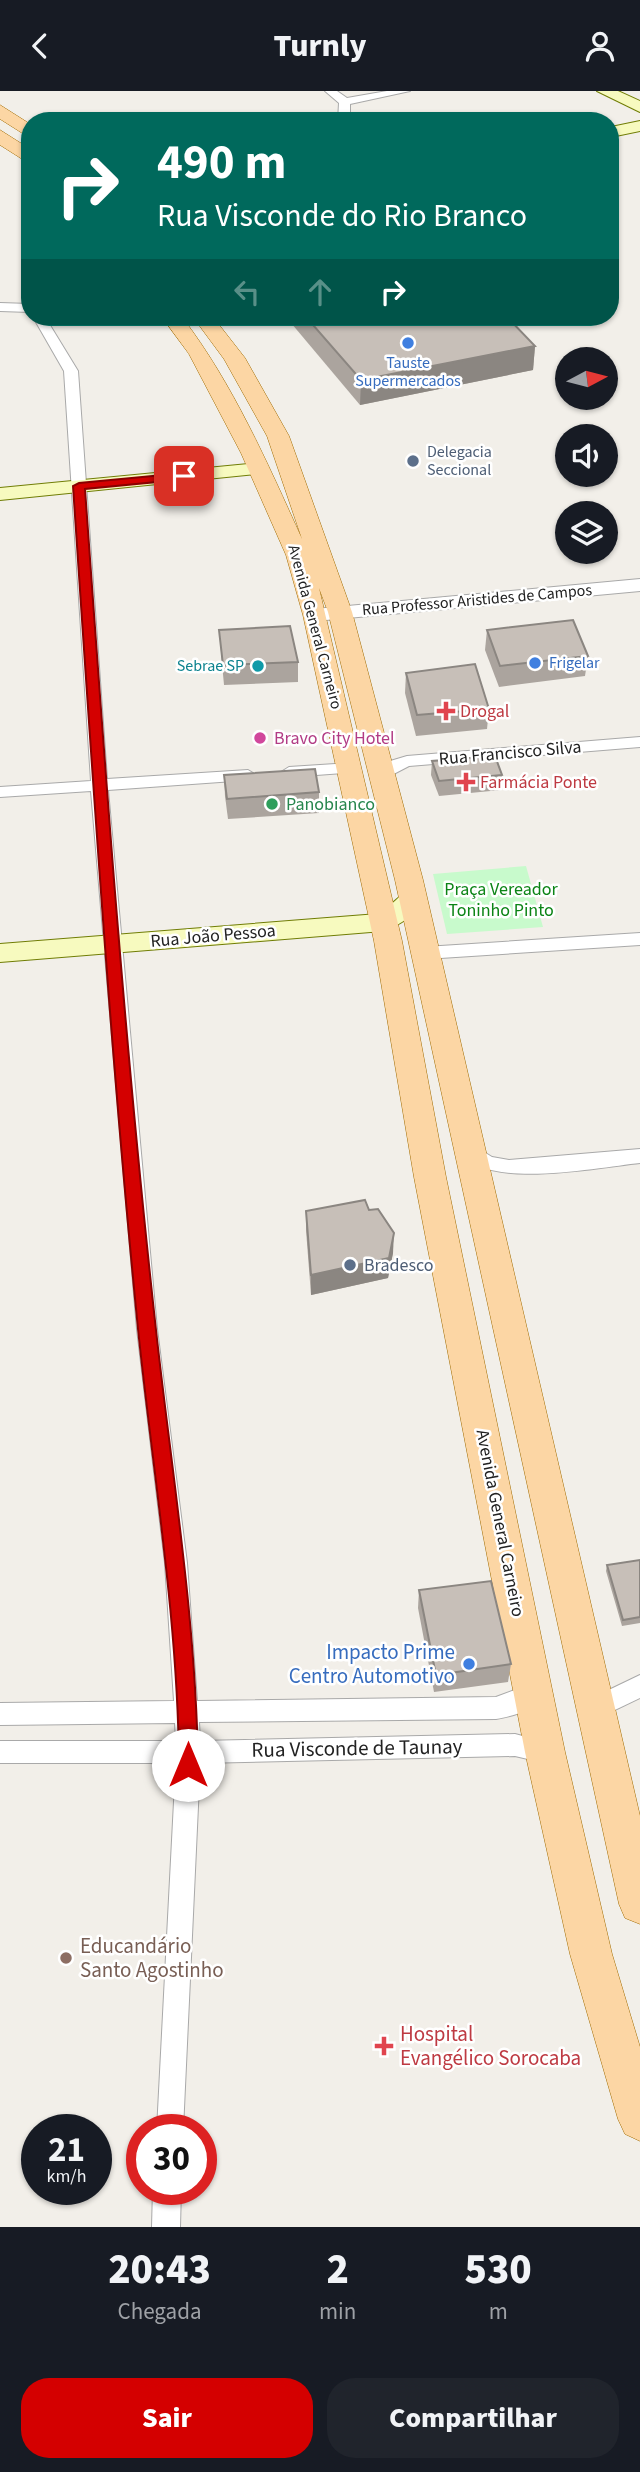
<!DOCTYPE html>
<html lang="pt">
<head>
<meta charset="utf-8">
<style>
  :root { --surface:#171b24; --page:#20242c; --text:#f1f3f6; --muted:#9ea1a6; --accent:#d40000 }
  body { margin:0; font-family:"Source Sans 3",sans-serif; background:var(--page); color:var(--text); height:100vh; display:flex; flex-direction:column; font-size:26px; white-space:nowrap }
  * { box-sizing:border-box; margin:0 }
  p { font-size:23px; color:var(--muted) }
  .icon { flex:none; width:38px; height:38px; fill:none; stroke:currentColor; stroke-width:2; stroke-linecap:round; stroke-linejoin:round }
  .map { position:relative; height:2136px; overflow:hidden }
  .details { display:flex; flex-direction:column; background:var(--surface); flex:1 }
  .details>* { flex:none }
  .top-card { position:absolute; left:21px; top:21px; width:598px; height:214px; border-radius:28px; box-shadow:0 2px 5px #0004; background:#00695c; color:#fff; overflow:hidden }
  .needle { width:46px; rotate:83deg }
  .fabs { position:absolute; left:555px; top:256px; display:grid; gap:14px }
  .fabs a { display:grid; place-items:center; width:63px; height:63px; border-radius:50%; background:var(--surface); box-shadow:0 2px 5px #0004; font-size:35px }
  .speed { position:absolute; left:21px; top:2023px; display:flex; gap:14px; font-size:35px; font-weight:700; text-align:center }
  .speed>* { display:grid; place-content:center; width:91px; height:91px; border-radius:50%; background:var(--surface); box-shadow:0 2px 5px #0004; line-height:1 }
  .speed small { font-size:18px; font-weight:400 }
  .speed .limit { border:10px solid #d22; background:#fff; color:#111 }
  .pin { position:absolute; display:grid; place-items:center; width:60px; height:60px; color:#fff; margin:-30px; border-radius:14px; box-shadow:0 4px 10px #0006 }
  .me { position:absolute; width:77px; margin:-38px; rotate:0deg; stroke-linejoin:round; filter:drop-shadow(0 0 5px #0008) }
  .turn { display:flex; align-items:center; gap:24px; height:147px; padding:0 21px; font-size:32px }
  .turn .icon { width:91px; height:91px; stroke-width:2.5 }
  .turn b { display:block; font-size:49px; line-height:60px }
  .lanes { display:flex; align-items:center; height:66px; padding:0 21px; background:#0003; justify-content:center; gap:35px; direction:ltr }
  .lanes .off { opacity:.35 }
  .eta { display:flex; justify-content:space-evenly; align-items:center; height:119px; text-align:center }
  .eta b { font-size:42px; font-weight:800; line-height:49px }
  .action { display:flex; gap:14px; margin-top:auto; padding:14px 21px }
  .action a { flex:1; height:80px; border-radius:28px; background:var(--accent); color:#fff; font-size:28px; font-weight:800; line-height:80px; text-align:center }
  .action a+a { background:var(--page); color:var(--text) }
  header { display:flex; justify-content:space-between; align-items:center; height:91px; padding:0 21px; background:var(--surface); font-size:32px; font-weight:800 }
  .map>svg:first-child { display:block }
  .park { fill:#c8facc }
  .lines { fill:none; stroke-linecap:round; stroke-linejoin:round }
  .minor-casing { stroke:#a9a9a9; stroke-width:2 }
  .tertiary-casing { stroke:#a9a9a9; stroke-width:2 }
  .secondary-casing { stroke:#707d05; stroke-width:2 }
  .primary-casing { stroke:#a06b00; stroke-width:1 }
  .minor { fill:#fff; fill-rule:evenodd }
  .tertiary { fill:#fff; fill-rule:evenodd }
  .secondary { fill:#f7fabf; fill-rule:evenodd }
  .primary { fill:#fcd6a4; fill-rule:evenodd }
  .wall { fill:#aba49e }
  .shaded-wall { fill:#8b8681 }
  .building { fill:#c7bfb8; stroke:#8b8681; stroke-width:2 }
  .route { fill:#d40000; stroke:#8a0000; stroke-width:2 }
  .shop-dot { fill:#3f7fe0; stroke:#fff; stroke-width:2.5 }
  .service-dot { fill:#5c6f8a; stroke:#fff; stroke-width:2.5 }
  .culture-dot { fill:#0f9aa8; stroke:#fff; stroke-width:2.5 }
  .health-dot { fill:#e0444e; stroke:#fff; stroke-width:2.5 }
  .hotel-dot { fill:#d1479c; stroke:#fff; stroke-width:2.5 }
  .leisure-dot { fill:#2e9e5b; stroke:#fff; stroke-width:2.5 }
  .education-dot { fill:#8d6e63; stroke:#fff; stroke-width:2.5 }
  .labels { text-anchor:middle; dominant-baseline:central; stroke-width:5; stroke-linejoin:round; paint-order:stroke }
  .far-shop-label { font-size:16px; fill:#366cbe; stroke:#fff }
  .far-service-label { font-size:16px; fill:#4e5e75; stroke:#fff; text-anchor:start }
  .far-street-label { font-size:16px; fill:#222; stroke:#fff }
  .far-culture-label { font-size:16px; fill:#0d838f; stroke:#fff; text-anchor:end }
  .health-label { font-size:18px; fill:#be3a42; stroke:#fff; text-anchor:start }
  .hotel-label { font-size:18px; fill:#b23c85; stroke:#fff; text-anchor:start }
  .street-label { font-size:18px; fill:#222; stroke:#fff }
  .leisure-label { font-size:18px; fill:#27864d; stroke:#fff; text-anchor:start }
  .park-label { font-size:18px; fill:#0c8416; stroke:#fff }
  .service-label { font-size:18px; fill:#4e5e75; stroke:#fff; text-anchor:start }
  .near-shop-label { font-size:21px; fill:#366cbe; stroke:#fff; text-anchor:end }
  .near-street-label { font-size:21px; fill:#222; stroke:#fff }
  .near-education-label { font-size:21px; fill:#785e54; stroke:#fff; text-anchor:start }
  .near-health-label { font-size:21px; fill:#be3a42; stroke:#fff; text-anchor:start }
</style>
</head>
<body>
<header><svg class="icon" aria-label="back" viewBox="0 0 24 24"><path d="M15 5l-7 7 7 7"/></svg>Turnly<svg class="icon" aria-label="person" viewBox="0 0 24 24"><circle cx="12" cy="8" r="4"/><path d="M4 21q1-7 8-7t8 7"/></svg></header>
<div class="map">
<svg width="640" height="2136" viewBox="0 0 640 2136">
  <rect width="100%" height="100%" fill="#f2efe9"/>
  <polygon class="park" points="526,775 543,836 447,843 433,783"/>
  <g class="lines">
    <defs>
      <g id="minor">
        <polygon points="325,0 337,0 347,7 387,0 410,0 350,13 350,30 338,30 339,12"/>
        <polygon points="0,212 30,213 30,221 0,220"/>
        <path d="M33,226H45L78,280L107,688L248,679L256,684L248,689L108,699L157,1238L187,1472L197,1610L496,1606L533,1592L541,1595L545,1603C537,1619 513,1625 496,1628L199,1631L200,1650L515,1643L553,1653L557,1661L553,1669L545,1672L515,1665L200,1672L183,2039H157L176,1672H0V1650H176L175,1632L0,1634V1612L174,1610L165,1472L137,1238L91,700L0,706V696L91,690L64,280Z"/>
        <polygon points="640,646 640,656 409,675 384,688 376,683 387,671 407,665"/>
        <polygon points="351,672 357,673 357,681 289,686 281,681 289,676"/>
        <polygon points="640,842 640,854 425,868 416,862 425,856"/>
        <path d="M471,1053L492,1066L509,1069L640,1058V1072C600,1076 483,1100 461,1060L464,1055Z"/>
        <polygon points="640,1584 640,1607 596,1628 588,1625 584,1617 588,1609"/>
        <polygon points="153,2098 181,2098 180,2136 152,2136"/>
      </g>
      <polygon id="tertiary" points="640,488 640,500 315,530 305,524 315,518"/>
      <g id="secondary">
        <polygon points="597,0 618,0 640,10 640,21"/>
        <polygon points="640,30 640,40 611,46 611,36"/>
        <polygon points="259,372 266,374 269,378 266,382 0,409 0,397"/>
        <path d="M413,798L422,800L426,806C415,823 402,834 383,840L0,871V853L378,823C392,816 399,802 413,798Z"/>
      </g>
      <g id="primary">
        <polygon points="0,14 30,33 30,47 0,28"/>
        <polygon points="0,39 30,58 30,73 0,54"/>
        <path d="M162,226H182C233,293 267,371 302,448L267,345L224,268L193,226H213L245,267L289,345L352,521L423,789L640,1725V1833L625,1827L619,1813L395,789L328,521L319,497L402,850L446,1086L565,1661L612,1863L640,1956V2050L625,2043L618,2028L570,1863L525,1661L414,1086L374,850L303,524L286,464L241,362L189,263Z"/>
      </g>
    </defs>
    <use href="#minor" class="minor-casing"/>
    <use href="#tertiary" class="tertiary-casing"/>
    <use href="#secondary" class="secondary-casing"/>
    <use href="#primary" class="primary-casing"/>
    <use href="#minor" class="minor"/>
    <use href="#tertiary" class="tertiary"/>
    <use href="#secondary" class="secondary"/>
    <use href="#primary" class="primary"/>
  </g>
  <g class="wall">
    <polygon points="286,226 507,226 535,255 533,279 360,314"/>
    <polygon points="219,539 298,571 298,591 224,594"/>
    <polygon points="487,539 588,565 585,585 499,596 485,559"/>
    <polygon points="406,582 489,618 487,638 416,645 405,602"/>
    <polygon points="432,670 502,684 501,699 439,705 431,684"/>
    <polygon points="224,684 319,701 319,722 228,728 225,705"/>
    <polygon points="369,1119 393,1162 388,1187 311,1204 306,1139 306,1120"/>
    <polygon points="640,1469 640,1532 622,1535 606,1480 607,1474"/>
    <polygon points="419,1499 511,1573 508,1591 434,1601 418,1517"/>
  </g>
  <g class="shaded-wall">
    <polygon points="535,255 533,279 360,314 361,289"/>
    <polygon points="394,1142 393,1162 388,1187 311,1204 311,1184"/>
  </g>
  <g class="building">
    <polygon points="306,226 507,226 535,255 361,289"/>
    <polygon points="573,529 588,565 500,575 487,539"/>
    <polygon points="290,535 298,571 223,574 219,539"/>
    <polygon points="475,573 489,618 417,624 406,582"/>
    <polygon points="495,665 502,684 439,690 432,670"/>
    <polygon points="315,678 319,701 227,708 224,684"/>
    <polygon points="365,1109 369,1119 378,1118 394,1142 389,1167 311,1184 306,1120"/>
    <polygon points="640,1469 640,1526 623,1529 607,1474"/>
    <polygon points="491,1490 511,1573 436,1584 419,1499"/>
  </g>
  <path class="route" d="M184,382L190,385L188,388L85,398C105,678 125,959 156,1239C172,1384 196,1528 198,1674L195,1681L188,1683L181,1681L179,1674C178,1528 153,1383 138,1238C110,958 92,676 73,395L79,392Z"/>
  <g class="shop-dot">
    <circle cx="408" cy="252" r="7"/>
    <circle cx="535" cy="572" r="7"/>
    <circle cx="469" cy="1573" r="7"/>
  </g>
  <g class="service-dot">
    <circle cx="413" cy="370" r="7"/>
    <circle cx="350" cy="1174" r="7"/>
  </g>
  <circle class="culture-dot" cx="258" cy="575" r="7"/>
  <g class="health-dot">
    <path d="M442.5 609.5h7v7h7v7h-7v7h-7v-7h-7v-7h7z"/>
    <path d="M462.5 680.5h7v7h7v7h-7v7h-7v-7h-7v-7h7z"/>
    <path d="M380.5 1944.5h7v7h7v7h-7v7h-7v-7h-7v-7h7z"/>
  </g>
  <circle class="hotel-dot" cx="260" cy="647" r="7"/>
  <circle class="leisure-dot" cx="272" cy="713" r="7"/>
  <circle class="education-dot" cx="66" cy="1867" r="7"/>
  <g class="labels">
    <g class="far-shop-label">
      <text x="408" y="272">Tauste<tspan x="408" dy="18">Supermercados</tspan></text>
      <text x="549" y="572" text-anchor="start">Frigelar</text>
    </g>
    <g class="far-service-label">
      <text x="427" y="361">Delegacia<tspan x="427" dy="18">Seccional</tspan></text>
    </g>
    <g class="far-street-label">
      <text transform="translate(477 509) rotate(-5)">Rua Professor Aristides de Campos</text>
      <text transform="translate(315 536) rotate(75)">Avenida General Carneiro</text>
    </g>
    <g class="far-culture-label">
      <text x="244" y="575">Sebrae SP</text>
    </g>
    <g class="health-label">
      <text x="460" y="620">Drogal</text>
      <text x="480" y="691">Farmácia Ponte</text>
    </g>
    <g class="hotel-label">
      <text x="274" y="647">Bravo City Hotel</text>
    </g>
    <g class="street-label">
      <text transform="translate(510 662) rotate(-5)">Rua Francisco Silva</text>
      <text transform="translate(213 845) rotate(-5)">Rua João Pessoa</text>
      <text transform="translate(500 1432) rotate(79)">Avenida General Carneiro</text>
    </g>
    <g class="leisure-label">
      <text x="286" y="713">Panobianco</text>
    </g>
    <g class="park-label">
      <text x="501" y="798">Praça Vereador<tspan x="501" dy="21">Toninho Pinto</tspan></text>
    </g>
    <g class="service-label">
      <text x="364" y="1174">Bradesco</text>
    </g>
    <g class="near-shop-label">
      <text x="455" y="1561">Impacto Prime<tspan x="455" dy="24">Centro Automotivo</tspan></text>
    </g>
    <g class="near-street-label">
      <text transform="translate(357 1657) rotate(-1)">Rua Visconde de Taunay</text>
    </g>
    <g class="near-education-label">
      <text x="80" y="1855">Educandário<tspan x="80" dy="24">Santo Agostinho</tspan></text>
    </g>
    <g class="near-health-label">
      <text x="400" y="1943">Hospital<tspan x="400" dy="24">Evangélico Sorocaba</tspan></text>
    </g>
  </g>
</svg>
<div class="fabs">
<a><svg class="needle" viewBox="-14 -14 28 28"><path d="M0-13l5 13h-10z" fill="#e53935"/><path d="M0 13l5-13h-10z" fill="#9ea1a6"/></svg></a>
<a><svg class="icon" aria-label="sound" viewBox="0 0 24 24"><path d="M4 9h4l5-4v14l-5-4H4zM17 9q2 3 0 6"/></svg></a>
<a><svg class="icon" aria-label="layers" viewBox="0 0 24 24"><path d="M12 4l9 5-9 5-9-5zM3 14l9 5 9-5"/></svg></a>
</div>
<div class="speed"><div>21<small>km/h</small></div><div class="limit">30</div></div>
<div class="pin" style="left:184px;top:385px;background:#d93025"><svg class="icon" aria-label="arrive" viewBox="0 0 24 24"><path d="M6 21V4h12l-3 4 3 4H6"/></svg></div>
<svg class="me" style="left:188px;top:1674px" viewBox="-20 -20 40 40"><circle r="19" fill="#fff"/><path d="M0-13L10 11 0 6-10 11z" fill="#d40000"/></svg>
<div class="top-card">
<div class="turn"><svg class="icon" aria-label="right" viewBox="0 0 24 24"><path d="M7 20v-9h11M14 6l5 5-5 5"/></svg><div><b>490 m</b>Rua Visconde do Rio Branco</div></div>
<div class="lanes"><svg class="icon off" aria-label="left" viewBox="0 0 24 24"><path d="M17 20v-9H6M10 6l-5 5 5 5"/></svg><svg class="icon off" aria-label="ahead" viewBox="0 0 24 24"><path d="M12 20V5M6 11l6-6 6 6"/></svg><svg class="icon" aria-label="right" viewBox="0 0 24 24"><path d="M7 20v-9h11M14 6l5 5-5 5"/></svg></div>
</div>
</div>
<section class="details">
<div class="eta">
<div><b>20:43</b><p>Chegada</p></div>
<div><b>2</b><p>min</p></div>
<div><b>530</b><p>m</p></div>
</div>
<div class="action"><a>Sair</a><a>Compartilhar</a></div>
</section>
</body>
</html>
